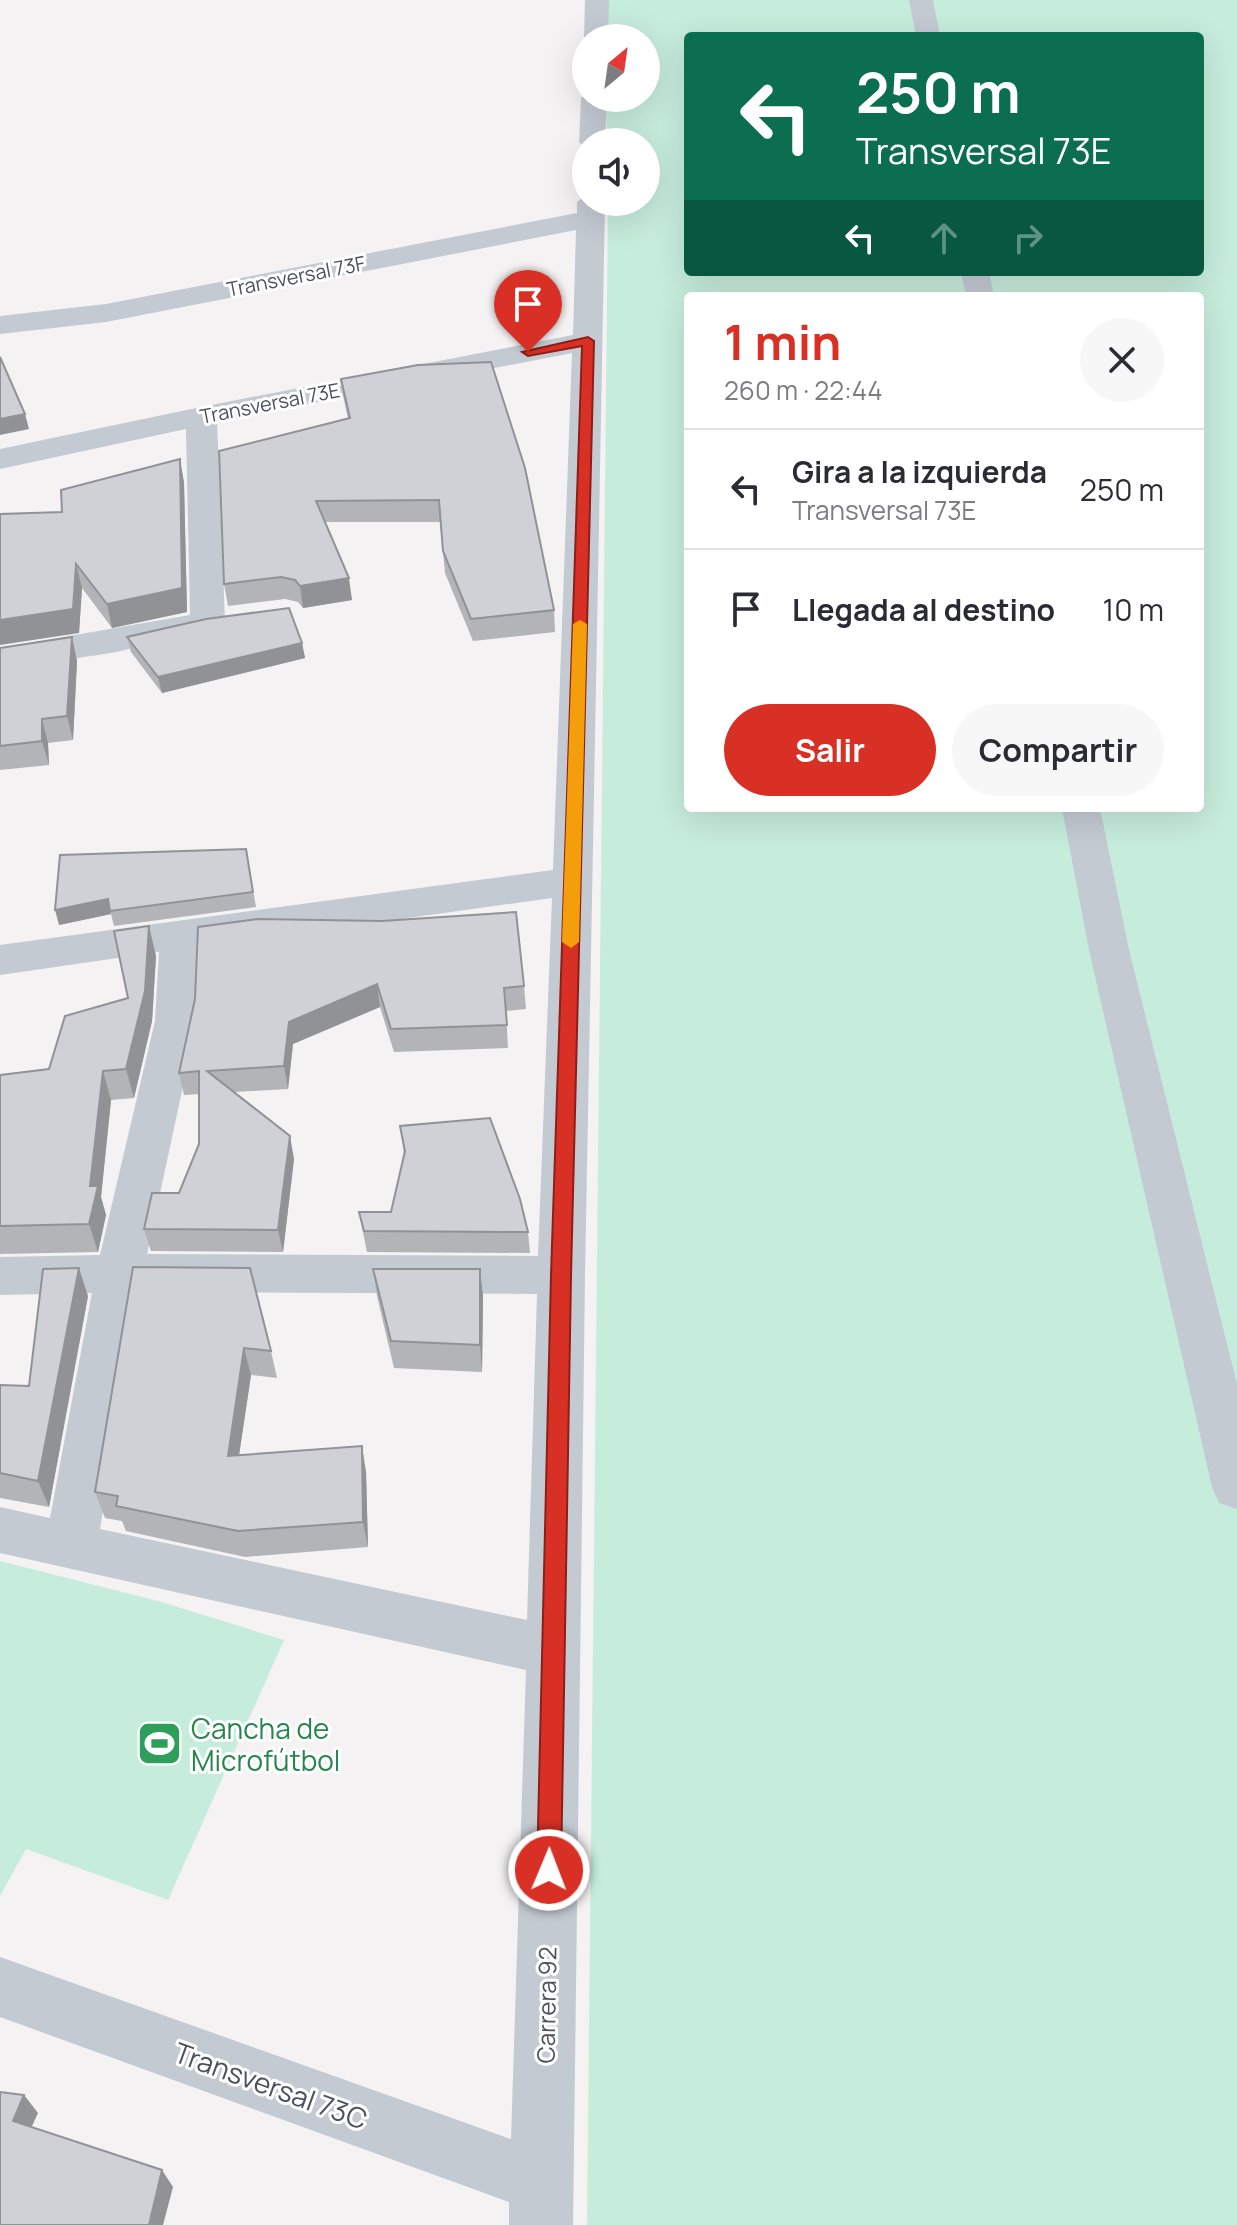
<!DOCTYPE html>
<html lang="es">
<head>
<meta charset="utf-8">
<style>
  :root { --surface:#fff; --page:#f7f7f7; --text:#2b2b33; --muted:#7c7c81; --line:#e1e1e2; --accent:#d93025 }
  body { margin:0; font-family:Manrope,sans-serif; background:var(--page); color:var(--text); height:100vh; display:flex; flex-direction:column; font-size:30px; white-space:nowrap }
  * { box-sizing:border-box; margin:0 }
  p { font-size:26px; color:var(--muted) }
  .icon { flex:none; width:44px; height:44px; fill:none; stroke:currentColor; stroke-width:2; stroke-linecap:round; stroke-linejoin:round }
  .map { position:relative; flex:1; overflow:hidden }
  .sheet { position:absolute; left:684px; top:292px; width:520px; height:520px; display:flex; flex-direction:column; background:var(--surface); border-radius:8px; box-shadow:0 8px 32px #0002 }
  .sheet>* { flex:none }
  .banner { position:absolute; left:684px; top:32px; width:520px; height:244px; border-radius:8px; box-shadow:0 8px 32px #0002; background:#0b6e4f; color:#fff; overflow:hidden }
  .needle { width:52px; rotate:29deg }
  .controls { position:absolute; left:572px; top:24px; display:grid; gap:16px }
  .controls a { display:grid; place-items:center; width:88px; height:88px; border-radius:50%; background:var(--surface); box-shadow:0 8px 32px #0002; font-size:40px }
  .pin { position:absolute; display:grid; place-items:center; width:68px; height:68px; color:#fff; margin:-82px -34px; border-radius:50% 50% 50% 0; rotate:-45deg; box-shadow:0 0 8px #0007 }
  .pin .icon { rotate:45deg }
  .me { position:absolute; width:88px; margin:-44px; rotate:1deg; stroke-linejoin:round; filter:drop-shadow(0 0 6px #0008) }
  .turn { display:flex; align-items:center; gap:28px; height:168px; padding:0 40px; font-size:36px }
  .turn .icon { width:104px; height:104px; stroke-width:2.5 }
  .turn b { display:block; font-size:56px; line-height:68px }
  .lanes { display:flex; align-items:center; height:76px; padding:0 40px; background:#0003; justify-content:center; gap:40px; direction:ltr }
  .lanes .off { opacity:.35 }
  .round { display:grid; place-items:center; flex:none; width:84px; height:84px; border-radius:42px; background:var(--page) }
  .summary { display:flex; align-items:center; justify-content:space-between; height:136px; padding:0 40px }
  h1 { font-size:48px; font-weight:700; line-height:60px; color:var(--accent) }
  .primary-button { display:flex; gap:16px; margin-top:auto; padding:16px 40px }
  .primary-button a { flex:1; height:92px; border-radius:48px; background:var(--accent); color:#fff; font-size:32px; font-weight:700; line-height:92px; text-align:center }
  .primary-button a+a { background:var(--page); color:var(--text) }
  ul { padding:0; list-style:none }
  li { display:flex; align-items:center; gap:24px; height:120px; padding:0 40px; border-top:2px solid var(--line) }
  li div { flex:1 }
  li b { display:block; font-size:30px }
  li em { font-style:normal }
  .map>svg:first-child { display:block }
  .green { fill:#c6ecdc; fill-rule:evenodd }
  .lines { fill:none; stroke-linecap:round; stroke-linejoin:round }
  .minor { fill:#c4cad2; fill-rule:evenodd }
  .wall { fill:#b2b4b8 }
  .shaded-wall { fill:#919296 }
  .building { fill:#cfd1d6; stroke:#919296; stroke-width:2 }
  .route { fill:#d93025; stroke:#8d1f18; stroke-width:2 }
  .slow { fill:#f59e0b }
  .labels { text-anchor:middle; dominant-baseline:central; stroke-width:6; stroke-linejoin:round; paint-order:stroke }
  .far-street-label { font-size:20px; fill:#4b525e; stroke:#fff }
  .street-label { font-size:24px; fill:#4b525e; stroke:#fff }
  .near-leisure-label { font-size:28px; fill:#27864d; stroke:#fff; text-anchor:start }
  .near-street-label { font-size:28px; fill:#4b525e; stroke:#fff }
</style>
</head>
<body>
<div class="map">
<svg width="1237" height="2225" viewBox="0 0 1237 2225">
  <rect width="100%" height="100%" fill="#f4f2f2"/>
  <g class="green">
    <path d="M605,0H1237V2225H587L608,202H646V142H607L606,98H646V38H605ZM688,36H1200V272H688ZM688,296H1200V808H688Z"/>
    <polygon points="0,1561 158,1601 284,1640 168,1900 26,1849 0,1896"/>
  </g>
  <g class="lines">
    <g class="minor">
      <polygon points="585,0 609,0 608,38 586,38 586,41 584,38"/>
      <polygon points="909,0 933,0 940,36 916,36"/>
      <polygon points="586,92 586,98 607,98 605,142 586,142 586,148 579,142 581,98"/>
      <path d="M586,195V202H605L585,1275L573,2225H509V2202L0,2017V1957L511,2139L526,1670L0,1553V1507L50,1518L92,1293L0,1295V1257L100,1255L155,1021L159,952L0,975V945L553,870L572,353L217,422L225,621L220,628L201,630L117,652L0,670V648L190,615L186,429L0,469V449L201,407L573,335L576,230L106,322L0,334V316L106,304L577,213V202ZM552,898L538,1256L147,1254L197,1021L200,947ZM139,1292L537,1294L527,1620L100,1529Z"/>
      <polygon points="961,272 989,272 994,296 966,296"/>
      <polygon points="1062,808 1100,808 1129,950 1237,1384 1237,1509 1219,1503 1212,1487 1089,950"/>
    </g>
  </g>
  <g class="wall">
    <polygon points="341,379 554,610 555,632 473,641 445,573 440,522 325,522 352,600 303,608 298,602 285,599 228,606 224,584 348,419 344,400"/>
    <polygon points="180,459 184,483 187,612 112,628 82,588 79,633 62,512"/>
    <polygon points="72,637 77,661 73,740 48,743 49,765 0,770 0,648"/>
    <polygon points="127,637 302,643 305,658 162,693 131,652"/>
    <polygon points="246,849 256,907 114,926 111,914 59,925"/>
    <polygon points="198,927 524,986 526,1009 506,1011 508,1048 394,1052 380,1007 293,1044 288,1089 234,1092 294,1159 283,1252 151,1251 144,1229 179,1193 199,1144 199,1094 184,1095 179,1073 195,999"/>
    <polygon points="156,956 152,1021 134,1098 111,1100 101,1197 106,1215 98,1252 0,1254 0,1075 49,1069 128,998"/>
    <polygon points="400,1126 528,1232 530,1253 367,1252 359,1212 391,1212 404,1154"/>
    <polygon points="133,1267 271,1351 277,1378 251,1375 239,1455 366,1472 368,1547 245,1557 126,1531 122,1521 105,1518 95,1492"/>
    <polygon points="373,1269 480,1269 483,1297 482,1372 394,1368 377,1296"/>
    <polygon points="88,1296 49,1507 0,1498 0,1385 29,1386"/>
  </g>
  <g class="shaded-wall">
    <polygon points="25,414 29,429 0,435 0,419"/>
    <polygon points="180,459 184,483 187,612 112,628 107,604"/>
    <polygon points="76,564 82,588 79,633 0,645 0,620"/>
    <polygon points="349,578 352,600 303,608 300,586"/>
    <polygon points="72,637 77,661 73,740 67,716"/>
    <polygon points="302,643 305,658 162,693 158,677"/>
    <polygon points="42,719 48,743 49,765 42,741"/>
    <polygon points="108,899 111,914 59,925 55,910"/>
    <polygon points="149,926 156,956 152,1021 134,1098 126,1069"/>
    <polygon points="377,984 380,1007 293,1044 288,1089 284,1066 289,1022"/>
    <polygon points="103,1071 111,1100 101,1197 106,1215 98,1252 89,1224 90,1186"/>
    <polygon points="290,1136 294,1159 283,1252 278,1230"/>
    <polygon points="79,1268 88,1296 49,1507 38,1481"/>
    <polygon points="480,1269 483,1297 482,1372 480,1345"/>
    <polygon points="244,1348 251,1375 235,1482 228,1456"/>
    <polygon points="362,1446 366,1472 368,1547 363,1522"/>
    <polygon points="24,2095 38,2113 26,2139 13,2121"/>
    <polygon points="162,2170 173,2187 163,2225 149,2225"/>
  </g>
  <g class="building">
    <polygon points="0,357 25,414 0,419"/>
    <polygon points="491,362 525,468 554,610 471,619 443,551 439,500 316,501 349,578 300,586 295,580 281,577 224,584 219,451 350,418 341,379 418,365"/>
    <polygon points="180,459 182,588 107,604 76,564 73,609 0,620 0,514 62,512 61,490"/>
    <polygon points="289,608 302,643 158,677 127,637 206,619"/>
    <polygon points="72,637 67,716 42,719 42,741 0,746 0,648"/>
    <polygon points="246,849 253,892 110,911 108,899 55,910 60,855"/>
    <polygon points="516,912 524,986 504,988 507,1025 391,1029 377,984 289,1022 284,1066 207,1071 290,1136 278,1230 144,1229 152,1193 179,1193 199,1144 199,1071 179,1073 195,999 198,927 258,919 382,921"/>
    <polygon points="149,926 145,991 126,1069 103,1071 90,1186 98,1186 89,1224 0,1226 0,1075 49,1069 65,1016 128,998 114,931"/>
    <polygon points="490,1118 520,1199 528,1232 364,1231 359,1212 391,1212 405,1151 400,1126"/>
    <polygon points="133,1267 250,1268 271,1351 244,1348 228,1456 362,1446 363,1522 238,1531 116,1506 118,1496 95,1492"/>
    <polygon points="79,1268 38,1481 0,1473 0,1385 29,1386 43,1269"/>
    <polygon points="373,1269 480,1269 480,1345 391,1341"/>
    <polygon points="0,2092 24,2095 13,2121 162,2170 149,2225 0,2225"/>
  </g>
  <polygon class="route" points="588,337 594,341 571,1275 561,1870 557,1878 549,1882 540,1878 537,1870 551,1275 582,346 528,356 522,352"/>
  <polygon class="slow" points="580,620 587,624 579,942 571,948 562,942 573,624"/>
  <defs>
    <symbol id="stadium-square" viewBox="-11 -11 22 22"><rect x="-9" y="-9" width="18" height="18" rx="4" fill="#2e9e5b" stroke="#fff"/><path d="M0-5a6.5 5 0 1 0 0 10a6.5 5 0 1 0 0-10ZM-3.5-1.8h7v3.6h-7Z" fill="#fff"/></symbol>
  </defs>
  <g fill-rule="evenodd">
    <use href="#stadium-square" x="134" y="1718" width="51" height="51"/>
  </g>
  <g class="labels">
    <g class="far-street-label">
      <text transform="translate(296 276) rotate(-11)">Transversal 73F</text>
      <text transform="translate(270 403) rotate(-11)">Transversal 73E</text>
    </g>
    <g class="street-label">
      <text transform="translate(546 2005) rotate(-89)">Carrera 92</text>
    </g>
    <g class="near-leisure-label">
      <text x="191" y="1728">Cancha de<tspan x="191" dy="32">Microfútbol</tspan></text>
    </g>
    <g class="near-street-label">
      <text transform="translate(271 2085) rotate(20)">Transversal 73C</text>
    </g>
  </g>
</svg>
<div class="controls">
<a><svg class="needle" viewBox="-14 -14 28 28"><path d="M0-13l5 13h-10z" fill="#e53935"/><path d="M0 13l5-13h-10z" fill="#7c7c81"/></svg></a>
<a><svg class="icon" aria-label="sound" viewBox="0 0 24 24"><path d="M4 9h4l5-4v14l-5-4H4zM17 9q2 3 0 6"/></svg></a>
</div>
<div class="pin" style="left:528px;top:352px;background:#d93025"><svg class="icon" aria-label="arrive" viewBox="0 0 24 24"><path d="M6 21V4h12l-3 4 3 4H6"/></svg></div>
<svg class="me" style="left:549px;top:1870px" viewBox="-20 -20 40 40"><circle r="17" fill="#d93025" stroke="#fff" stroke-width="3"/><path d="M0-11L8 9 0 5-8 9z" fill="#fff"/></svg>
<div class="banner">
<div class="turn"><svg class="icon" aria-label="left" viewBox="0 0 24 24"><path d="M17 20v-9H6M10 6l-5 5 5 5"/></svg><div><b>250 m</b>Transversal 73E</div></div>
<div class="lanes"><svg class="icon" aria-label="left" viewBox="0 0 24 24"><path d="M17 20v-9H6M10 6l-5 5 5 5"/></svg><svg class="icon off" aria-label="ahead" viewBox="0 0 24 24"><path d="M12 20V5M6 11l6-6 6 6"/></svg><svg class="icon off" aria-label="right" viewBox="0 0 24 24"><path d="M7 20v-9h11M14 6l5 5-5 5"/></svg></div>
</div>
<section class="sheet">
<div class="summary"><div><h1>1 min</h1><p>260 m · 22:44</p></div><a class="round"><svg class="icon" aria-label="close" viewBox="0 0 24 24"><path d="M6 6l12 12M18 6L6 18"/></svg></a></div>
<ul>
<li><svg class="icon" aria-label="left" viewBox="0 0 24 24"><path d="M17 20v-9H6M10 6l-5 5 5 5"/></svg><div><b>Gira a la izquierda</b><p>Transversal 73E</p></div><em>250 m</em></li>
<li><svg class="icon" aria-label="arrive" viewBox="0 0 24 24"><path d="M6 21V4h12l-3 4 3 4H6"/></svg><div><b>Llegada al destino</b></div><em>10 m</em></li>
</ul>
<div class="primary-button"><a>Salir</a><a>Compartir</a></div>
</section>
</div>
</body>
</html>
